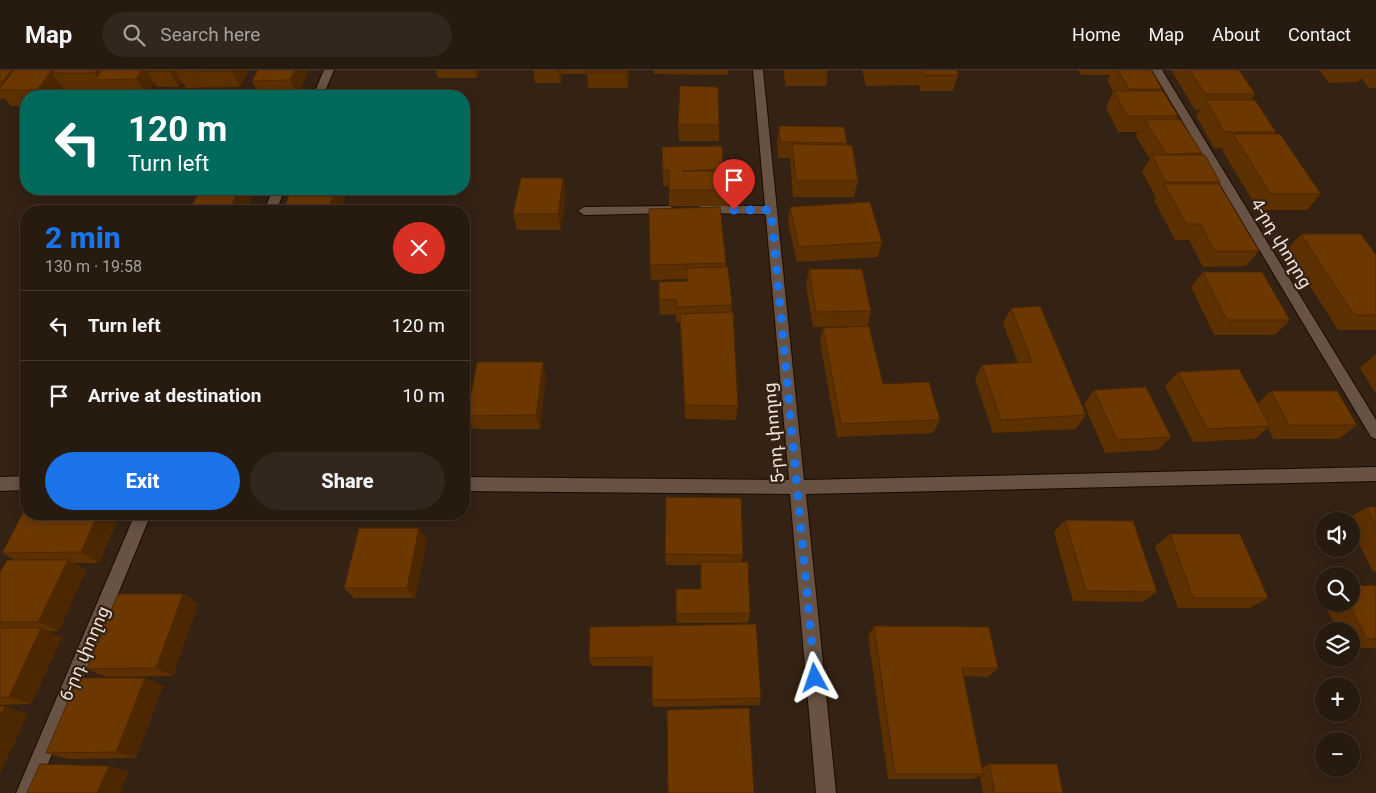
<!DOCTYPE html>
<html lang="en">
<head>
<meta charset="utf-8">
<style>
  :root { --surface:#271a0f; --page:#33271d; --text:#f1f3f6; --muted:#a4a19e; --line:#43382f; --accent:#1a73e8 }
  body { margin:0; font-family:Roboto,"Noto Sans Armenian",sans-serif; background:var(--page); color:var(--text); height:100vh; display:flex; flex-direction:column; font-size:19px; white-space:nowrap }
  * { box-sizing:border-box; margin:0 }
  p { font-size:16px; color:var(--muted) }
  .icon { flex:none; width:28px; height:28px; fill:none; stroke:currentColor; stroke-width:2; stroke-linecap:round; stroke-linejoin:round }
  .map { position:relative; flex:1; overflow:hidden }
  .sheet { position:absolute; left:20px; top:135px; width:450px; height:315px; display:flex; flex-direction:column; background:var(--surface); border-radius:20px; box-shadow:0 2px 12px #0003,0 0 0 1px var(--line) }
  .sheet>* { flex:none }
  .guide { position:absolute; left:20px; top:20px; width:450px; height:105px; border-radius:20px; box-shadow:0 2px 12px #0003,0 0 0 1px var(--line); background:#00695c; color:#fff; overflow:hidden }
  .fabs { position:absolute; left:1315px; top:442px; display:grid; gap:10px }
  .fabs a { display:grid; place-items:center; width:45px; height:45px; border-radius:50%; background:var(--surface); box-shadow:0 2px 12px #0003,0 0 0 1px var(--line); font-size:25px }
  .pin { position:absolute; display:grid; place-items:center; width:42px; height:42px; color:#fff; margin:-51px -21px; border-radius:50% 50% 50% 0; rotate:-45deg; box-shadow:0 0 5px #0007 }
  .pin .icon { rotate:45deg }
  .me { position:absolute; width:55px; margin:-28px; rotate:355deg; stroke-linejoin:round; filter:drop-shadow(0 0 4px #0008) }
  .turn { display:flex; align-items:center; gap:18px; height:105px; padding:0 25px; font-size:22px }
  .turn .icon { width:65px; height:65px; stroke-width:2.5 }
  .turn b { display:block; font-size:35px; line-height:42px }
  .round { display:grid; place-items:center; flex:none; width:52px; height:52px; border-radius:26px; background:var(--page) }
  .headline { display:flex; align-items:center; justify-content:space-between; height:85px; padding:0 25px }
  h1 { font-size:30px; font-weight:800; line-height:38px; color:var(--accent) }
  .action { display:flex; gap:10px; margin-top:auto; padding:10px 25px }
  .action a { flex:1; height:58px; border-radius:30px; background:var(--accent); color:#fff; font-size:20px; font-weight:800; line-height:58px; text-align:center }
  .action a+a { background:var(--page); color:var(--text) }
  ul { padding:0; list-style:none }
  li { display:flex; align-items:center; gap:15px; height:70px; padding:0 25px; border-top:1px solid var(--line) }
  li div { flex:1 }
  li b { display:block; font-size:19px }
  li em { font-style:normal }
  header { display:flex; align-items:center; gap:30px; box-sizing:border-box; height:70px; padding:0 25px; background:var(--surface); border-bottom:1px solid var(--line) }
  header strong { font-size:24px }
  nav { display:flex; gap:28px; margin-inline-start:auto; font-size:18px }
  .search { width:350px; height:45px; background:var(--page); display:flex; align-items:center; gap:12px; box-sizing:border-box; padding:0 18px; border-radius:28px; color:var(--muted); font-size:19px }
  .map>svg:first-child { display:block }
  .lines { fill:none; stroke-linecap:round; stroke-linejoin:round }
  .lane-casing { stroke:#1b0a01; stroke-width:2 }
  .street-casing { stroke:#1b0a01; stroke-width:2 }
  .lane { fill:#675243; fill-rule:evenodd }
  .street { fill:#675243; fill-rule:evenodd }
  .wall { fill:#5d3000 }
  .shaded-wall { fill:#4c2700 }
  .building { fill:#6c3800; stroke:#4c2700 }
  .route { stroke:#1a73e8; stroke-width:9; stroke-dasharray:0 16.2 }
  .labels { text-anchor:middle; dominant-baseline:central; stroke-width:4.5; stroke-linejoin:round; paint-order:stroke }
  .street-label { font-size:18px; fill:#f0e3da; stroke:#342214 }
</style>
</head>
<body>
<header>
<strong>Map</strong>
<div class="search"><svg class="icon" aria-label="search" viewBox="0 0 24 24"><circle cx="10" cy="10" r="6"/><path d="M15 15l6 6"/></svg>Search here</div>
<nav><a>Home</a><a>Map</a><a>About</a><a>Contact</a></nav>
</header>
<div class="map">
<svg width="1376" height="723" viewBox="0 0 1376 723">
  <rect width="100%" height="100%" fill="#342214"/>
  <g class="lines">
    <defs>
      <g id="lane">
        <polygon points="670,136 676,140 674,143 584,145 578,141 584,137"/>
        <polygon points="700,136 771,136 777,140 771,144 696,143 694,140"/>
      </g>
      <g id="street">
        <polygon points="324,0 334,0 323,26 313,26"/>
        <polygon points="753,0 763,0 804,410 1376,397 1376,411 806,424 836,723 816,723 790,424 464,421 464,407 789,410"/>
        <polygon points="1152,0 1162,0 1376,350 1376,369 1371,367"/>
        <polygon points="273,119 285,119 276,141 264,141"/>
        <polygon points="26,406 26,420 0,421 0,407"/>
        <polygon points="135,444 151,444 36,723 16,723"/>
      </g>
    </defs>
    <use href="#lane" class="lane-casing"/>
    <use href="#street" class="street-casing"/>
    <use href="#lane" class="lane"/>
    <use href="#street" class="street"/>
  </g>
  <g class="wall">
    <polygon points="0,0 249,0 240,17 186,18 182,12 179,17 157,17 154,13 147,25 107,26 102,19 64,19 63,17 57,26 26,26 26,36 11,36 5,29 0,29"/>
    <polygon points="309,0 298,26 260,26 252,11"/>
    <polygon points="435,0 479,0 477,8 438,8"/>
    <polygon points="533,0 629,0 628,18 588,18 587,4 562,4 561,13 535,13"/>
    <polygon points="653,0 728,0 728,5 654,4"/>
    <polygon points="783,0 828,0 826,16 786,16"/>
    <polygon points="862,0 957,0 958,5 953,21 920,21 919,15 866,16"/>
    <polygon points="1078,0 1151,0 1162,19 1161,21 1178,46 1176,49 1202,83 1200,85 1220,112 1219,114 1259,181 1246,196 1203,197 1189,170 1175,170 1154,130 1156,128 1142,101 1150,89 1136,66 1138,62 1118,62 1106,37 1113,22 1107,10 1110,5 1081,5"/>
    <polygon points="1171,0 1239,0 1255,24 1251,30 1276,62 1275,64 1321,124 1307,140 1258,140 1222,80 1223,78 1214,78 1196,46 1200,40 1195,40"/>
    <polygon points="1319,0 1376,0 1376,18 1369,18 1361,8 1358,12 1329,13"/>
    <polygon points="678,55 719,55 719,71 679,71"/>
    <polygon points="779,56 847,73 858,111 854,127 793,127 790,88 778,88 777,72"/>
    <polygon points="722,76 723,101 729,120 728,136 669,136 669,116 663,116 662,77"/>
    <polygon points="563,108 566,124 561,160 517,160 513,144"/>
    <polygon points="181,119 256,119 183,122"/>
    <polygon points="348,119 341,139 340,139 341,141 283,141 291,126 289,124"/>
    <polygon points="790,137 882,172 878,187 797,192 788,153"/>
    <polygon points="1301,164 1376,185 1376,260 1338,260 1287,180"/>
    <polygon points="726,193 726,197 732,235 731,242 738,336 736,350 685,349 680,252 676,252 676,244 660,245 659,230 687,211 687,209 651,210 650,195"/>
    <polygon points="809,199 871,241 867,256 813,257 806,215"/>
    <polygon points="1203,202 1290,250 1275,265 1214,265 1191,217"/>
    <polygon points="1011,238 1086,345 1076,359 993,363 975,309 982,295 1018,293 1003,253"/>
    <polygon points="823,258 883,314 940,350 933,363 837,367 820,272"/>
    <polygon points="1376,284 1376,324 1360,298"/>
    <polygon points="1178,302 1258,333 1271,321 1357,355 1339,369 1273,369 1268,358 1255,369 1193,372 1165,316"/>
    <polygon points="546,306 540,359 473,359 467,346"/>
    <polygon points="1094,320 1171,367 1158,380 1105,383 1084,334"/>
    <polygon points="1367,437 1376,437 1376,502 1373,502 1351,457 1351,451 1348,451 1347,449"/>
    <polygon points="26,444 120,444 99,493 74,493 86,500 59,561 48,561 62,567 31,634 0,635 0,502 15,490 2,483"/>
    <polygon points="1065,450 1157,522 1142,532 1073,531 1054,462"/>
    <polygon points="419,458 427,470 415,528 354,528 344,518"/>
    <polygon points="1170,464 1268,528 1250,538 1178,538 1155,476"/>
    <polygon points="665,484 743,485 742,492 750,543 748,553 677,553 676,544 701,519 700,495 666,495"/>
    <polygon points="1376,515 1376,578 1351,578 1351,561 1338,561 1324,534 1351,534"/>
    <polygon points="183,524 198,534 173,606 106,607 87,599"/>
    <polygon points="1324,525 1324,533 1320,526"/>
    <polygon points="874,556 998,598 988,607 964,606 982,698 989,694 1063,723 983,723 980,706 973,709 888,709 868,566"/>
    <polygon points="590,557 761,628 759,635 653,637 652,630 652,596 592,596 589,588"/>
    <polygon points="145,608 163,616 136,688 68,689 46,683"/>
  </g>
  <g class="shaded-wall">
    <polygon points="12,0 37,0 7,20 1,13"/>
    <polygon points="52,0 72,0 52,3 63,17 57,26 42,26 37,20"/>
    <polygon points="97,0 115,0 100,10 95,3"/>
    <polygon points="142,0 160,0 147,1 154,13 147,25 136,9"/>
    <polygon points="170,0 188,0 176,2 182,12 179,17 169,1"/>
    <polygon points="232,0 249,0 240,17 232,1"/>
    <polygon points="295,0 309,0 298,26 290,10"/>
    <polygon points="475,0 479,0 477,8"/>
    <polygon points="558,0 561,0 562,4 561,13"/>
    <polygon points="627,0 629,0 628,18 626,2"/>
    <polygon points="563,108 566,124 561,160 558,144"/>
    <polygon points="239,119 256,119 246,141 229,141"/>
    <polygon points="335,119 348,119 341,139 333,124"/>
    <polygon points="333,126 341,141 328,141"/>
    <polygon points="543,292 546,306 540,359 536,345"/>
    <polygon points="464,302 466,309 464,324"/>
    <polygon points="98,444 120,444 99,493 81,482"/>
    <polygon points="419,458 427,470 415,528 407,518"/>
    <polygon points="68,490 86,500 59,561 38,552"/>
    <polygon points="183,524 198,534 173,606 156,598"/>
    <polygon points="41,558 62,567 31,634 9,627"/>
    <polygon points="145,608 163,616 136,688 116,682"/>
    <polygon points="5,636 28,644 0,704 0,647"/>
    <polygon points="109,696 129,701 120,723 97,723"/>
  </g>
  <g class="building">
    <polygon points="0,0 12,0 1,13 0,13"/>
    <polygon points="14,0 52,0 37,20 0,20 0,18"/>
    <polygon points="55,0 97,0 95,3 52,3"/>
    <polygon points="102,0 142,0 136,9 95,10"/>
    <polygon points="148,0 170,0 169,1 147,1"/>
    <polygon points="177,0 232,0 232,1 176,2"/>
    <polygon points="258,0 295,0 290,10 252,11"/>
    <polygon points="587,0 627,0 626,2 586,2"/>
    <polygon points="923,0 957,0 958,5 924,5"/>
    <polygon points="1118,0 1151,0 1162,19 1129,19"/>
    <polygon points="1190,0 1239,0 1255,24 1205,24"/>
    <polygon points="680,16 718,17 719,55 678,55"/>
    <polygon points="1114,21 1163,21 1178,46 1127,46"/>
    <polygon points="1206,30 1255,30 1276,62 1224,62"/>
    <polygon points="1180,49 1202,83 1166,84 1145,50"/>
    <polygon points="779,56 844,57 847,73 780,72"/>
    <polygon points="1233,64 1280,64 1321,124 1271,124"/>
    <polygon points="792,74 852,75 858,111 796,111"/>
    <polygon points="722,76 723,99 682,101 728,101 729,120 669,120 669,100 663,100 662,77"/>
    <polygon points="1152,85 1205,85 1220,112 1166,112"/>
    <polygon points="521,108 563,108 558,144 513,144"/>
    <polygon points="1164,114 1219,114 1259,181 1215,181 1200,154 1186,154"/>
    <polygon points="200,119 239,119 229,141 189,141"/>
    <polygon points="291,119 335,119 333,124 289,124"/>
    <polygon points="289,126 333,126 328,141 283,141"/>
    <polygon points="870,132 882,172 799,177 790,137"/>
    <polygon points="720,137 726,193 650,195 649,139"/>
    <polygon points="1301,164 1361,164 1376,185 1376,245 1354,245"/>
    <polygon points="728,197 732,235 676,237 676,229 659,230 659,212 687,211 687,198"/>
    <polygon points="809,199 862,199 871,241 816,242"/>
    <polygon points="1203,202 1262,202 1290,250 1227,250"/>
    <polygon points="1040,236 1086,345 1001,350 982,295 1032,292 1011,238"/>
    <polygon points="733,242 738,336 685,335 680,244"/>
    <polygon points="869,256 883,314 929,312 940,350 841,354 823,258"/>
    <polygon points="477,292 543,292 536,345 467,346"/>
    <polygon points="1239,299 1270,356 1207,359 1178,302"/>
    <polygon points="1146,317 1171,367 1117,370 1094,320"/>
    <polygon points="1271,321 1337,321 1357,355 1289,355"/>
    <polygon points="666,427 741,428 743,485 665,484"/>
    <polygon points="26,437 26,444 98,444 81,482 2,483"/>
    <polygon points="1367,437 1376,437 1376,456"/>
    <polygon points="1065,450 1133,451 1157,522 1086,521"/>
    <polygon points="359,458 419,458 407,518 344,518"/>
    <polygon points="1170,464 1240,464 1268,528 1193,528"/>
    <polygon points="7,490 68,490 38,552 0,552 0,502"/>
    <polygon points="701,492 748,492 750,543 676,544 676,519 701,519"/>
    <polygon points="1376,515 1376,569 1367,569 1349,534 1351,534 1351,516"/>
    <polygon points="118,524 183,524 156,598 87,599"/>
    <polygon points="756,554 761,628 652,630 652,587 589,588 590,557"/>
    <polygon points="874,556 989,557 998,598 962,598 983,704 895,704"/>
    <polygon points="0,558 41,558 9,627 0,627"/>
    <polygon points="78,608 145,608 116,682 46,683"/>
    <polygon points="0,636 5,636 0,647"/>
    <polygon points="749,638 754,723 668,723 667,640"/>
    <polygon points="40,694 109,696 97,723 27,723"/>
    <polygon points="989,694 1057,694 1063,723 995,723"/>
  </g>
  <g class="lines">
    <polyline class="route" points="734,140 771,140 815,608"/>
  </g>
  <g class="labels">
    <g class="street-label">
      <text transform="translate(1282 173) rotate(59)">4-րդ փողոց</text>
      <text transform="translate(773 363) rotate(-95)">5-րդ փողոց</text>
      <text transform="translate(84 583) rotate(-67)">6-րդ փողոց</text>
    </g>
  </g>
</svg>
<div class="fabs">
<a><svg class="icon" aria-label="sound" viewBox="0 0 24 24"><path d="M4 9h4l5-4v14l-5-4H4zM17 9q2 3 0 6"/></svg></a>
<a><svg class="icon" aria-label="search" viewBox="0 0 24 24"><circle cx="10" cy="10" r="6"/><path d="M15 15l6 6"/></svg></a>
<a><svg class="icon" aria-label="layers" viewBox="0 0 24 24"><path d="M12 4l9 5-9 5-9-5zM3 14l9 5 9-5"/></svg></a>
<a>+</a>
<a>−</a>
</div>
<div class="pin" style="left:734px;top:140px;background:#d93025"><svg class="icon" aria-label="arrive" viewBox="0 0 24 24"><path d="M6 21V4h12l-3 4 3 4H6"/></svg></div>
<svg class="me" style="left:815px;top:608px" viewBox="-20 -20 40 40"><path d="M0-17L14 15 0 8-14 15z" fill="#1a73e8" stroke="#fff" stroke-width="4"/></svg>
<div class="guide">
<div class="turn"><svg class="icon" aria-label="left" viewBox="0 0 24 24"><path d="M17 20v-9H6M10 6l-5 5 5 5"/></svg><div><b>120 m</b>Turn left</div></div>
</div>
<section class="sheet">
<div class="headline"><div><h1>2 min</h1><p>130 m · 19:58</p></div><a class="round" style="background:#d93025;color:#fff"><svg class="icon" aria-label="close" viewBox="0 0 24 24"><path d="M6 6l12 12M18 6L6 18"/></svg></a></div>
<ul>
<li><svg class="icon" aria-label="left" viewBox="0 0 24 24"><path d="M17 20v-9H6M10 6l-5 5 5 5"/></svg><div><b>Turn left</b></div><em>120 m</em></li>
<li><svg class="icon" aria-label="arrive" viewBox="0 0 24 24"><path d="M6 21V4h12l-3 4 3 4H6"/></svg><div><b>Arrive at destination</b></div><em>10 m</em></li>
</ul>
<div class="action"><a>Exit</a><a>Share</a></div>
</section>
</div>
</body>
</html>
